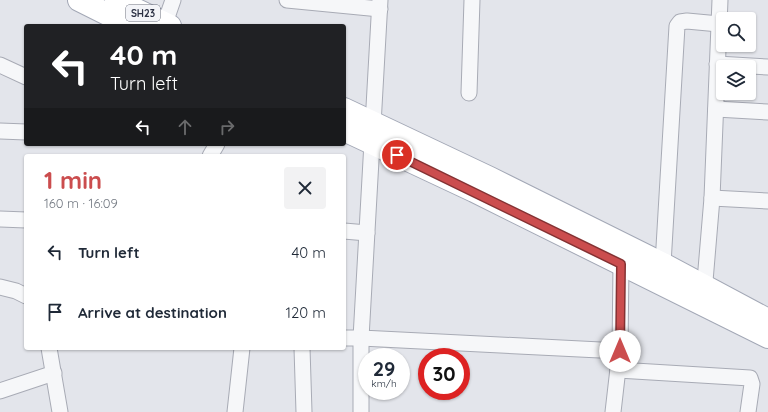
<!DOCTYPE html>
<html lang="en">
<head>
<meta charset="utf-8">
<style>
  :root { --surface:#fff; --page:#f2f2f3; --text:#1f2937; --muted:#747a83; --accent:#cb4d4e }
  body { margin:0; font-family:Quicksand,sans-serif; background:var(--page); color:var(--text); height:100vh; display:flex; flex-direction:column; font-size:15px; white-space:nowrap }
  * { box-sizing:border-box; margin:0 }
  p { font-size:13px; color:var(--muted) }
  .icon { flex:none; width:22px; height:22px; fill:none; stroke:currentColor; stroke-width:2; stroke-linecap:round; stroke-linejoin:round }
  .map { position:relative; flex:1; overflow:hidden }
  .panel { position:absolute; left:24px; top:154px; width:322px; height:196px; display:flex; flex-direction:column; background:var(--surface); border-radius:4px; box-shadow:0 1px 3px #0004 }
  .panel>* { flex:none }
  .guide { position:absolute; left:24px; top:24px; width:322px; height:122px; border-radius:4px; box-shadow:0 1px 3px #0004; background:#202124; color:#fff; overflow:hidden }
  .fabs { position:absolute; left:716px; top:12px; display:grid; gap:8px }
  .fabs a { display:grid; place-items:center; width:40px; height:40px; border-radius:4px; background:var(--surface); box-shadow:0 1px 3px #0004; font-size:20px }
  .speed { position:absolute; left:358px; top:348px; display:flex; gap:8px; font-size:20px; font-weight:700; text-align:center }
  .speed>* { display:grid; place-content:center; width:52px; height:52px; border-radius:50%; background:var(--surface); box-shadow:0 1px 3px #0004; line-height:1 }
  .speed small { font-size:10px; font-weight:400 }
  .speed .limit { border:6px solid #d22; background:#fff; color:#111 }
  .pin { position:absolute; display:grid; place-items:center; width:34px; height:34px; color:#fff; margin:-17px; border:2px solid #fff; border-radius:50%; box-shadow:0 1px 4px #0007 }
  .me { position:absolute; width:44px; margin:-22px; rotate:0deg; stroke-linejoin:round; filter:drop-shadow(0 0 3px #0008) }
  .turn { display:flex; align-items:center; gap:14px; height:84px; padding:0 20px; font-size:18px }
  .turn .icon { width:52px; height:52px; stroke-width:2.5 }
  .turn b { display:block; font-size:28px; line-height:34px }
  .lanes { display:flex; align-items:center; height:38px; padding:0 20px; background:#0003; justify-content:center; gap:20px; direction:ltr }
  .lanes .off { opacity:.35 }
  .round { display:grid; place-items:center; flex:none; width:42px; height:42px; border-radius:4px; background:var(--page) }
  .headline { display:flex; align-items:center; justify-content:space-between; height:68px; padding:0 20px }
  h1 { font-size:24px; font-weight:800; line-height:30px; color:var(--accent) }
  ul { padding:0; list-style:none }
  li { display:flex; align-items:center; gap:12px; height:60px; padding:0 20px }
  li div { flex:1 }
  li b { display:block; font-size:15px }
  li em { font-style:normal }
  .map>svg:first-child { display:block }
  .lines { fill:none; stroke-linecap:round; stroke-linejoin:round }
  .street-casing { stroke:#a8abb5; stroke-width:17 }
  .primary-casing { stroke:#a3a8b6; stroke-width:24 }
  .street { stroke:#f6f7f9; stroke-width:15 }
  .primary { stroke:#fff; stroke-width:22 }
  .route-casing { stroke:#843233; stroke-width:10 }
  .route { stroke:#cb4d4e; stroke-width:7 }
  .labels { text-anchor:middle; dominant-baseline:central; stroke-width:3; stroke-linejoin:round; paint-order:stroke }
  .shield { fill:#f3f4f8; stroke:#676b79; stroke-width:1 }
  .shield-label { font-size:10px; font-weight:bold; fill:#2b3043 }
</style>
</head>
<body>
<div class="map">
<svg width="768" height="412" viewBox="0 0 768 412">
  <rect width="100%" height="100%" fill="#e3e5eb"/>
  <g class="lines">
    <defs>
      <g id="street">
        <polyline points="287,0 380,9"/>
        <polyline points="380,0 361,338 620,351"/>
        <polyline points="164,26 173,0"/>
        <polyline points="717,64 768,67"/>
        <polyline points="0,65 26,77"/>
        <polyline points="469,93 472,0"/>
        <polyline points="716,109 768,112"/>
        <polyline points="0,131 26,132"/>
        <polyline points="210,156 217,144"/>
        <polyline points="712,198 768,201"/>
        <polyline points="0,219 26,220"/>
        <polyline points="344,231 367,233"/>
        <polyline points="663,264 677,26 680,22 687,21 719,24"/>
        <polyline points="0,287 16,291 26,296"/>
        <polyline points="704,293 712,198 720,0"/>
        <polyline points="344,338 361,338 361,412"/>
        <polyline points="49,348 60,412"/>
        <polyline points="302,348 304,412"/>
        <polyline points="618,370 750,378 752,384 748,412"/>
        <polyline points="0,391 54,373"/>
        <polyline points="235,412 242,348"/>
        <polyline points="613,412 620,351 621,264"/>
      </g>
      <g id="primary">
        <polyline points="79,0 131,26"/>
        <polyline points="116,0 170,26"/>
        <polyline points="344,109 490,178 663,264 768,320"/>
        <polyline points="344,130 474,191 768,337"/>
      </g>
    </defs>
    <use href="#street" class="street-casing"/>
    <use href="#primary" class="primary-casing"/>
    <use href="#street" class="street"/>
    <use href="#primary" class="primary"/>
  </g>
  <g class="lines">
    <defs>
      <polyline id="route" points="397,155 621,264 620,351"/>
    </defs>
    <use href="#route" class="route-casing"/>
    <use href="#route" class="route"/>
  </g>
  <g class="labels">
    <rect class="shield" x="126" y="5" width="34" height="16" rx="3"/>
    <g class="shield-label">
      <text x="143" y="13">SH23</text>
    </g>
  </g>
</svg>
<div class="fabs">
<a><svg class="icon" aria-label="search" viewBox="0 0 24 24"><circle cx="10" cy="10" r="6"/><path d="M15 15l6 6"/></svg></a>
<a><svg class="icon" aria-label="layers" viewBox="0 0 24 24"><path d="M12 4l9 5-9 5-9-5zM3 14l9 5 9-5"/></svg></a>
</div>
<div class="speed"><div>29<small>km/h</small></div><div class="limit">30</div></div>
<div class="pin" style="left:397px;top:155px;background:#d93025"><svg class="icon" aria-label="arrive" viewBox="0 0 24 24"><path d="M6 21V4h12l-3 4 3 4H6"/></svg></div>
<svg class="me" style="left:620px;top:351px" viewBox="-20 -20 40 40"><circle r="19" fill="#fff"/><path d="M0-13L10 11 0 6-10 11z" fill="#cb4d4e"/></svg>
<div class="guide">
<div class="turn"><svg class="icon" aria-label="left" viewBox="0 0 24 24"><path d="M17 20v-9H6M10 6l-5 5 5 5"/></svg><div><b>40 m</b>Turn left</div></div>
<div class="lanes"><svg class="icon" aria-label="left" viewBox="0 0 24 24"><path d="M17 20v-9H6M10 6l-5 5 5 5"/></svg><svg class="icon off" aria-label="ahead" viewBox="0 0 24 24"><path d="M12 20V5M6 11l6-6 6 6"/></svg><svg class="icon off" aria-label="right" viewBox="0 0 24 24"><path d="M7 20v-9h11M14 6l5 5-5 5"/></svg></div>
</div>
<section class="panel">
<div class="headline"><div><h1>1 min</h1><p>160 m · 16:09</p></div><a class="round"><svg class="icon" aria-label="close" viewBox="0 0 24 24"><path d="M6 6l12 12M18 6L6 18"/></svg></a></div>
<ul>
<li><svg class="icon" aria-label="left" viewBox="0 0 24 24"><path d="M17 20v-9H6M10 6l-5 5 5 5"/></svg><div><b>Turn left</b></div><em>40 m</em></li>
<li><svg class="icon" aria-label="arrive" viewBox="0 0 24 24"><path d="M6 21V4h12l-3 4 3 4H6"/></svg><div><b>Arrive at destination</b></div><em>120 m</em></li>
</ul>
</section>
</div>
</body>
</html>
